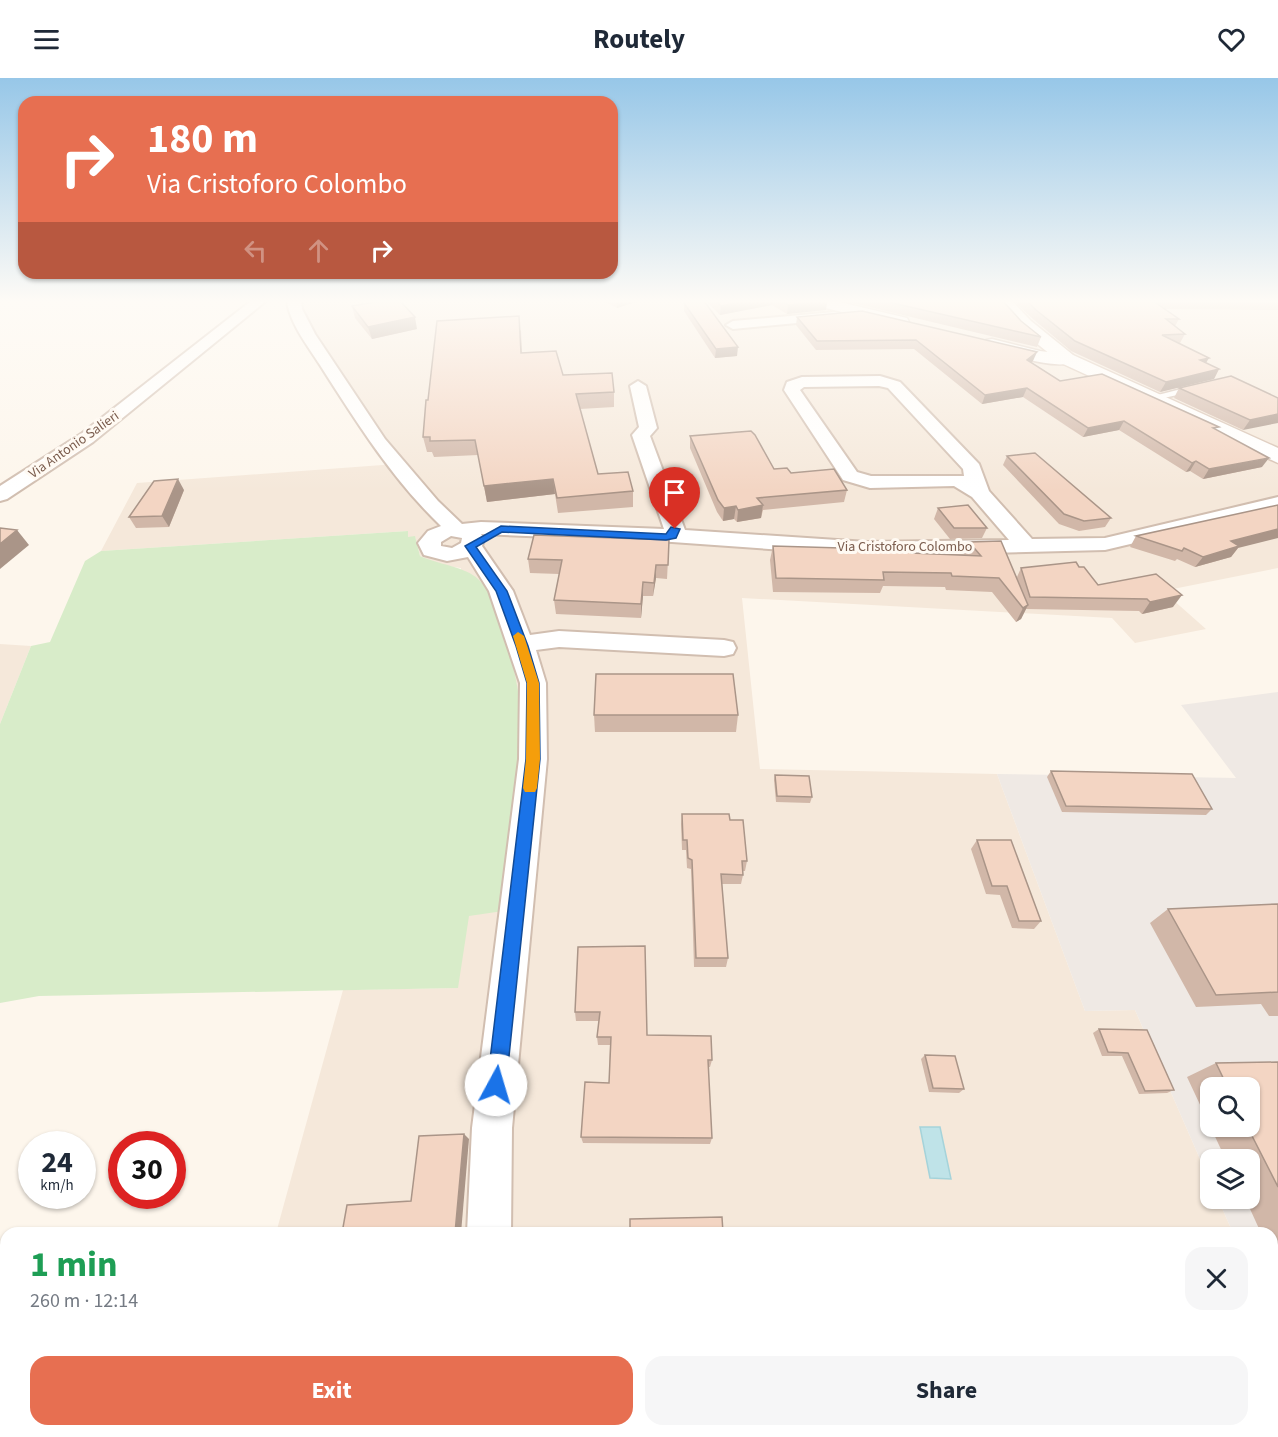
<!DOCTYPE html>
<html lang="en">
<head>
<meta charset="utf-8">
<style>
  :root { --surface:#fff; --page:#f6f6f7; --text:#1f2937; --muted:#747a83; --accent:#e76f51 }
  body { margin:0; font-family:"Source Sans 3",sans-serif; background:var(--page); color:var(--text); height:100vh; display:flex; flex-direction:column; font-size:22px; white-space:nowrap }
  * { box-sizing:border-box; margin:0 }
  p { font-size:20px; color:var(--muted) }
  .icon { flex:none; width:33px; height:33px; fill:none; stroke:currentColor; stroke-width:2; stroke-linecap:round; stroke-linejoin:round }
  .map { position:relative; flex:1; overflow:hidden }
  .side { position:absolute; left:0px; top:1149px; width:1278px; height:210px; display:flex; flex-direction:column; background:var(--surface); border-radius:18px 18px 0 0; box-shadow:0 2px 4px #0004 }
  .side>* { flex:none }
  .guide { position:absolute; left:18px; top:18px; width:600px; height:183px; border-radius:18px; box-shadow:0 2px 4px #0004; background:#e76f51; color:#fff; overflow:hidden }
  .buttons { position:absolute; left:1200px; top:999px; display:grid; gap:12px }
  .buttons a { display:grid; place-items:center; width:60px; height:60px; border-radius:12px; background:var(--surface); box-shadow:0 2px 4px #0004; font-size:30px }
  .speed { position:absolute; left:18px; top:1053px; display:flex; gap:12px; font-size:30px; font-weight:700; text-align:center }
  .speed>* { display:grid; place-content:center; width:78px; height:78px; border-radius:50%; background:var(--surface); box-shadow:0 2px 4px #0004; line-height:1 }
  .speed small { font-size:15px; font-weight:400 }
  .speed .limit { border:9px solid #d22; background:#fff; color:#111 }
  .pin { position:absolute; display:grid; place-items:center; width:51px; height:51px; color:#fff; margin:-62px -26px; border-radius:50% 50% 50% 0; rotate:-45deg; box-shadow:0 0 6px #0007 }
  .pin .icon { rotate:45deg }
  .me { position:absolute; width:66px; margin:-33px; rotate:6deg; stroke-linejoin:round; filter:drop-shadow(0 0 4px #0008) }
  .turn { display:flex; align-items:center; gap:21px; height:126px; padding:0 30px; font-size:27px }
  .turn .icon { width:78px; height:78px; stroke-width:2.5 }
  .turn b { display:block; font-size:42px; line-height:51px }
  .lanes { display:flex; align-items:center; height:57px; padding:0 30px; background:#0003; justify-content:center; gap:30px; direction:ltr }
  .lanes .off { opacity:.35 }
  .round { display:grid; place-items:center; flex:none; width:63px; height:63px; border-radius:18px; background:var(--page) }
  .summary { display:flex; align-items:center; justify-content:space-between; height:102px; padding:0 30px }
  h1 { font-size:36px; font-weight:700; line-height:45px; color:#1e9e55 }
  .primary-button { display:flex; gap:12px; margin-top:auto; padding:12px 30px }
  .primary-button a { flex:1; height:69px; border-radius:18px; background:var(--accent); color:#fff; font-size:24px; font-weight:700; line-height:69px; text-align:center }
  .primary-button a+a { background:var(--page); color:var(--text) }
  header { display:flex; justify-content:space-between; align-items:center; height:78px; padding:0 30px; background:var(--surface); font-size:27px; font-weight:700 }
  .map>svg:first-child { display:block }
  .residential { fill:#f5e8da }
  .industrial { fill:#efe9e4; fill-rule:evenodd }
  .green { fill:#d8ecc9 }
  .water { fill:#bfe3e8; stroke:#a5d3da; stroke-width:1.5 }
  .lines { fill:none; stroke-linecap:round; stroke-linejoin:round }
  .service-casing { stroke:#d1beb0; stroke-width:3 }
  .minor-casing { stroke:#d1beb0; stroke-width:4 }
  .tertiary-casing { stroke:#d1beb0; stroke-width:3 }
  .secondary-casing { stroke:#d6c0b0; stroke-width:3 }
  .service { fill:#fff; fill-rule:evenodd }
  .minor { fill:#fff; fill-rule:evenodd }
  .tertiary { fill:#fff; fill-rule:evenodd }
  .secondary { fill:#fff; fill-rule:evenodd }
  .wall { fill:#d1b7a8; fill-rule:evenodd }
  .shaded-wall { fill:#aa9588 }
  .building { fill:#f3d5c3; stroke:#aa9588; stroke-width:1.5 }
  .route { fill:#1a73e8; stroke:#114b97; stroke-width:1.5 }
  .slow { fill:#f59e0b }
  .labels { text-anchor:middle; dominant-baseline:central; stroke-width:6; stroke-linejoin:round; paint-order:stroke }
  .far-street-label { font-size:14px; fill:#7a5c4d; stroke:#fffaf3 }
</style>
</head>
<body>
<header><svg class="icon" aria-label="menu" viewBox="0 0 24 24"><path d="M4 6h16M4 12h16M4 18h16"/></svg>Routely<svg class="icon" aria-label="heart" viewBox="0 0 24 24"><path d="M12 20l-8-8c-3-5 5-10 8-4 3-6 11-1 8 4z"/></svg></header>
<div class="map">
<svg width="1278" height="1359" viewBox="0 0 1278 1359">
  <rect width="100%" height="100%" fill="#fdf6ec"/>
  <g class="residential">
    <polygon points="294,223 1278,223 1278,490 1163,513 1206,551 1135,565 1112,540 742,520 760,691 997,696 1085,933 1135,932 1210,1104 1210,1120 1218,1121 1233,1155 276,1155 343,912 458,910 461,490 439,487 420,478 415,459 407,459 408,453 101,473 137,405 396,386 295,231"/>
    <polygon points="0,566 31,568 0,646"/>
    <polygon points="1272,1243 1278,1257 1278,1359 221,1359 223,1353 1272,1353"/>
  </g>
  <path class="industrial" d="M1278,614V1257L1272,1243V1155H1233L1218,1121L1250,1120V1082H1210V1104L1135,932L1085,933L997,696L1236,700L1181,627ZM1210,1010H1250V1048H1210Z"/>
  <path class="green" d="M408,453V459L415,458L420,478C437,486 466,489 478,501C492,514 498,537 503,554C512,580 518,607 521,634C526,695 510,772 503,833L469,838L458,910L39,918L0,925V646L31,568L50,564L85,483L101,473Z"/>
  <polygon class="water" points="920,1049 940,1049 951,1101 930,1100"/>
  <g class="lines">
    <defs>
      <polygon id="service" points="1197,307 1200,308 1200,312 1150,323 1146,320"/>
      <g id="minor">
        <polygon points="251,223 266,223 93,364 7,421 0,423 0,408 81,356"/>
        <path d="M287,223H301L302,231L315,256L385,361L438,423L462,446L481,444L664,451L632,357L639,349L630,308L638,303L646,308L657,350L650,358L685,452L867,464L1009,462L972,419L954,408L870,410L843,402L784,312L787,304L802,299L880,298L900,304L979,386L989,413L1032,461L1105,460L1278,419V431L1105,472L867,478L672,464L481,456L484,461L482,468L513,513L530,557L559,553L724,562L733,564L736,570L733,576L724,578L559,569L536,572L546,605L547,681L512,1050L511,1155H467L472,1050L519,681L520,605L489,513L468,479L447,483L424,477L418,465L428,453L441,448C392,401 357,345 320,287C308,268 290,246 287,223ZM879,308L888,310L963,391L964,398H871L857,394L800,312L804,309ZM451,458L462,460L461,465L452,470L441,468V464Z"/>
        <polygon points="835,234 840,235 842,238 840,241 733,251 726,247 733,243"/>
        <rect x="460" y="1353" width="50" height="6"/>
      </g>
      <g id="tertiary">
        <polygon points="808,223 835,223 907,240 909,244 901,249 810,226"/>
        <path d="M992,261L1040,273L1073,277L1076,281L1073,285C1047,291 1012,276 986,270L983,266L986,262Z"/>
      </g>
      <polygon id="secondary" points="995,223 1012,223 1031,243 1073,277 1278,370 1278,385 1061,285 1019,251"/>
    </defs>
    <use href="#service" class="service-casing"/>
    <use href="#minor" class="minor-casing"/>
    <use href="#tertiary" class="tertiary-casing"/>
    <use href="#secondary" class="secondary-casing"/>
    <use href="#service" class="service"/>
    <use href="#minor" class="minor"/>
    <use href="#tertiary" class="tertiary"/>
    <use href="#secondary" class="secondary"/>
  </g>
  <g class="wall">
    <polygon points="603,223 639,223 617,230"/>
    <polygon points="706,223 827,223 826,232 787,236 772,227 720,237"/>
    <polygon points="844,223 1003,223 1021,243 1041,259 1037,269"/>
    <polygon points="1014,223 1278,223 1278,232 1165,231 1179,241 1175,248 1185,256 1180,265 1179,265 1206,285 1219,291 1214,301 1160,314 1071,273 1033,241"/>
    <polygon points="684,225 737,278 715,280 684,233"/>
    <polygon points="352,228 417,251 372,261 355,240"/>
    <polygon points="797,239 1033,283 1031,284 1060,303 1217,352 1262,389 1203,401 1190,393 1186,394 1119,352 1083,359 1023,319 982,326 914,271 816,272 796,247"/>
    <polygon points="521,252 522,275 563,297 614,314 614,329 580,331 598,396 633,413 633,429 558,435 555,416 487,424 478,377 434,379 432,374 427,374 423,359 428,322"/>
    <polygon points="1179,310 1278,320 1243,352 1174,320"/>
    <polygon points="690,358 774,391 847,412 844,424 763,432 761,440 737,444 734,441 723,443 717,434 690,370"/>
    <polygon points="1007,378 1111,440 1105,449 1079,453 1059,446 1003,387"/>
    <polygon points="184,412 169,449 136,450 129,439"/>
    <polygon points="938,430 987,450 982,460 950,461 934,441"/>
    <polygon points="1136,458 1238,470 1231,479 1195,489 1177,481 1175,483 1130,469"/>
    <polygon points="669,462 667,501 656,500 653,518 643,518 641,540 556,536 554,522 559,496 530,495 528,481"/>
    <polygon points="969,464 1017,499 1021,490 1079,489 1098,507 1173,529 1142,536 1139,533 1026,531 1021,541 1016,544 992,514 946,512 945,509 883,508 880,515 773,514 770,482 773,468 964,477"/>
    <polygon points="594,637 738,637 736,654 595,654"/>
    <polygon points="1051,693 1212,731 1206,737 1062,734 1047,699"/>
    <polygon points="775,697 812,719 810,725 776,724 774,702"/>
    <polygon points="682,736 730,742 747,783 745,793 742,793 743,797 741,806 722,806 728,880 726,889 694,889 691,791 687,790 686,772 682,772 681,746"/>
    <polygon points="977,762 1041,843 1034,851 1012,850 1000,817 986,816 971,771"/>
    <polygon points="1278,826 1278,938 1269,938 1261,926 1196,929 1150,845 1168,831"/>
    <polygon points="578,869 647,957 712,982 710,989 708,989 712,1060 710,1066 583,1065 581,1059 609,1005 610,967 598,967 597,959 599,943 576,943 575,934"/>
    <polygon points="1099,951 1174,1012 1167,1015 1139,1016 1122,978 1102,978 1093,955"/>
    <polygon points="925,977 964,1011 959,1015 929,1014 921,981"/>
    <path d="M1278,984V1191L1272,1178V1155H1261L1245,1120H1250V1082H1226L1187,999L1216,985ZM1210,1010H1250V1048H1210Z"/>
    <polygon points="782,1353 831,1353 832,1359 783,1359"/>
  </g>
  <g class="shaded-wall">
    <polygon points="617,223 639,223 617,230"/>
    <polygon points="746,223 773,223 772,227 720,237 721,228"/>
    <polygon points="827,223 826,232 787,236 788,227"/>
    <polygon points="415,239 417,251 372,261 368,249"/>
    <polygon points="738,269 737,278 715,280 716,271"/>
    <polygon points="1037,274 1033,283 1024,290 1027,282"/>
    <polygon points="1209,280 1203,290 1200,282"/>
    <polygon points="1219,291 1214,301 1160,314 1166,304"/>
    <polygon points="1027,310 1023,319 982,326 985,317"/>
    <polygon points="1278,336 1278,345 1243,352 1250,342"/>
    <polygon points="1124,343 1119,352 1083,359 1088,350"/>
    <polygon points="1269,380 1262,389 1203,401 1209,391"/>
    <polygon points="1196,383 1190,393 1186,394 1192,385"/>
    <polygon points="178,401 184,412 169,449 162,438"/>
    <polygon points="553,401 555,416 487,424 484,408"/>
    <polygon points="763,427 761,440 737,444 738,432"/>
    <polygon points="736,428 734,441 723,443 724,430"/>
    <polygon points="1278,451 1278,460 1238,470 1231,479 1195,489 1203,479 1231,463"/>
    <polygon points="17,452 29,467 0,491 0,466"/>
    <polygon points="656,487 656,500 653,518 654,505"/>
    <polygon points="643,504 643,518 641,540 641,526"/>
    <polygon points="1182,517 1173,529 1142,536 1150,524"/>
    <polygon points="1028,527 1021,541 1016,544 1023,530"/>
    <polygon points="464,1056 469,1061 461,1155 455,1155"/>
    <polygon points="334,1353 343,1353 342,1359 333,1359"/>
  </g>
  <g class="building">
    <polygon points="380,223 400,223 415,239 368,249 352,228"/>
    <polygon points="687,223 704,223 738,269 716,271 684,225"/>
    <polygon points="716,223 746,223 721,228"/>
    <polygon points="782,223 827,223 788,227"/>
    <polygon points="884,223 1003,223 1021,243 1041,259"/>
    <polygon points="1027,223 1153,223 1179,241 1166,241 1185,256 1162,257 1209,280 1200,282 1219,291 1166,304 1075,263 1036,232"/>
    <polygon points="862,233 1037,274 1027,282 1060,303 1102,296 1219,349 1213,350 1269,380 1209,391 1196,383 1192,385 1124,343 1088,350 1027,310 985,317 916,262 817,263 797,239"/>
    <polygon points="519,238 521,275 556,273 563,297 612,295 614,314 576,316 598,396 628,394 633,413 557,420 553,401 484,408 475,362 430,363 430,359 423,359 426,322 428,322 437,243"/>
    <polygon points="1231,298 1278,320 1278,336 1250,342 1179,310"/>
    <polygon points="751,353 755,357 774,391 787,390 791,395 834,391 847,412 757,420 763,427 738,432 736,428 724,430 718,422 690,358"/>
    <polygon points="1035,375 1111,440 1084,443 1064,436 1007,378"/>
    <polygon points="178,401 162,438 129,439 154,403"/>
    <polygon points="968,427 987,450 954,450 938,430"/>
    <polygon points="1278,427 1278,451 1231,463 1239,468 1203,479 1184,470 1182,473 1136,458"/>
    <polygon points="0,450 17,452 0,466"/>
    <polygon points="534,457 669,462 668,487 656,487 654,505 643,504 641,526 554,522 562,482 528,481"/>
    <polygon points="1001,463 1028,527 1023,530 999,500 952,498 951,495 883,494 884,502 776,500 773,468 910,472 911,475 981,478 969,464"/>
    <polygon points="1076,484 1079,489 1084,489 1098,507 1156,496 1182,517 1150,524 1147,521 1030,519 1021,490"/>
    <polygon points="596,596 733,596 738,637 594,637"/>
    <polygon points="1051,693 1192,696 1212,731 1066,728"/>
    <polygon points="775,697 809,698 812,719 777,718"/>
    <polygon points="682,736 729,736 730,742 743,742 747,783 742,783 743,797 721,796 728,880 696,880 692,782 688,780 687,762 683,762"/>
    <polygon points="977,762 1011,762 1041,843 1019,843 1007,808 992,808"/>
    <polygon points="1278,826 1278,914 1216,917 1168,831"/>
    <polygon points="645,868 647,957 711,958 712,982 708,982 712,1060 581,1059 585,1004 609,1005 611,959 597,959 600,934 575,934 578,869"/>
    <polygon points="1099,951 1147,952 1174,1012 1145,1013 1128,975 1108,974"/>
    <polygon points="925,977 955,978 964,1011 933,1010"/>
    <polygon points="1278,984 1278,1109 1247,1048 1250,1048 1250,1010 1228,1010 1216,985"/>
    <polygon points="464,1056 455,1155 342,1155 347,1127 411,1123 419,1058"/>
    <polygon points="722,1139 723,1155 630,1155 630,1141"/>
    <polygon points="249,1353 334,1353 333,1359 248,1359"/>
    <polygon points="604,1353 745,1353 746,1359 604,1359"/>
    <polygon points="787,1353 831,1353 832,1359 788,1359"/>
  </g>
  <linearGradient id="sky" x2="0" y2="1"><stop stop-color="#97c7e8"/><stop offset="0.54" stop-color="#fefbf6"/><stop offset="1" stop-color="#fefbf6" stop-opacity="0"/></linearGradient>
  <rect width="1278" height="413" fill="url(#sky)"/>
  <polygon class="route" points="501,448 666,456 671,449 680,451 676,460 666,462 502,454 476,469 507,513 528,568 539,605 540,681 506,1007 503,1014 496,1016 490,1014 487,1007 526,681 527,605 516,568 496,513 465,468"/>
  <polygon class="slow" points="518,554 524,558 539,605 540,681 537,710 535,714 525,714 523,710 526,681 527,605 513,558"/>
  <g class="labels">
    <g class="far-street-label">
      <text transform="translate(74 367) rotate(-35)">Via Antonio Salieri</text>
      <text x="905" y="469">Via Cristoforo Colombo</text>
    </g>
  </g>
</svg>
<div class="buttons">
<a><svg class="icon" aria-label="search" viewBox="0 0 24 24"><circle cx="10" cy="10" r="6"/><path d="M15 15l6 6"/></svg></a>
<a><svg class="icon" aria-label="layers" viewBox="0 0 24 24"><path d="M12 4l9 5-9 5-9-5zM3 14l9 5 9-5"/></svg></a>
</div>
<div class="speed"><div>24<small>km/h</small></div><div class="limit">30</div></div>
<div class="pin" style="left:675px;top:451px;background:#d93025"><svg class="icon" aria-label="arrive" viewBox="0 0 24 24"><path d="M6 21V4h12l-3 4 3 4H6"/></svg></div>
<svg class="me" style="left:496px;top:1007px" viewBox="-20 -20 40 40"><circle r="19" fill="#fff"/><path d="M0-13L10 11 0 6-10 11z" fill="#1a73e8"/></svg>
<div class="guide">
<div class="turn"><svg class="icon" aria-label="right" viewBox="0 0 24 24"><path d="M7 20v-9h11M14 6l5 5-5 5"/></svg><div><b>180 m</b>Via Cristoforo Colombo</div></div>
<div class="lanes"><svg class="icon off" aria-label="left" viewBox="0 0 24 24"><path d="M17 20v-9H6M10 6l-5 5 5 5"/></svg><svg class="icon off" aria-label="ahead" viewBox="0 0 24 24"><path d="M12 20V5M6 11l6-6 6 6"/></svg><svg class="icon" aria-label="right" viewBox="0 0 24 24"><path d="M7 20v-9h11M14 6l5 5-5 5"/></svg></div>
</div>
<section class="side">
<div class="summary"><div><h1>1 min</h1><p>260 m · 12:14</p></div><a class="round"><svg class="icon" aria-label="close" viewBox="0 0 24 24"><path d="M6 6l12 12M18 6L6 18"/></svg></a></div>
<div class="primary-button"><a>Exit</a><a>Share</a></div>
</section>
</div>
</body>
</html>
